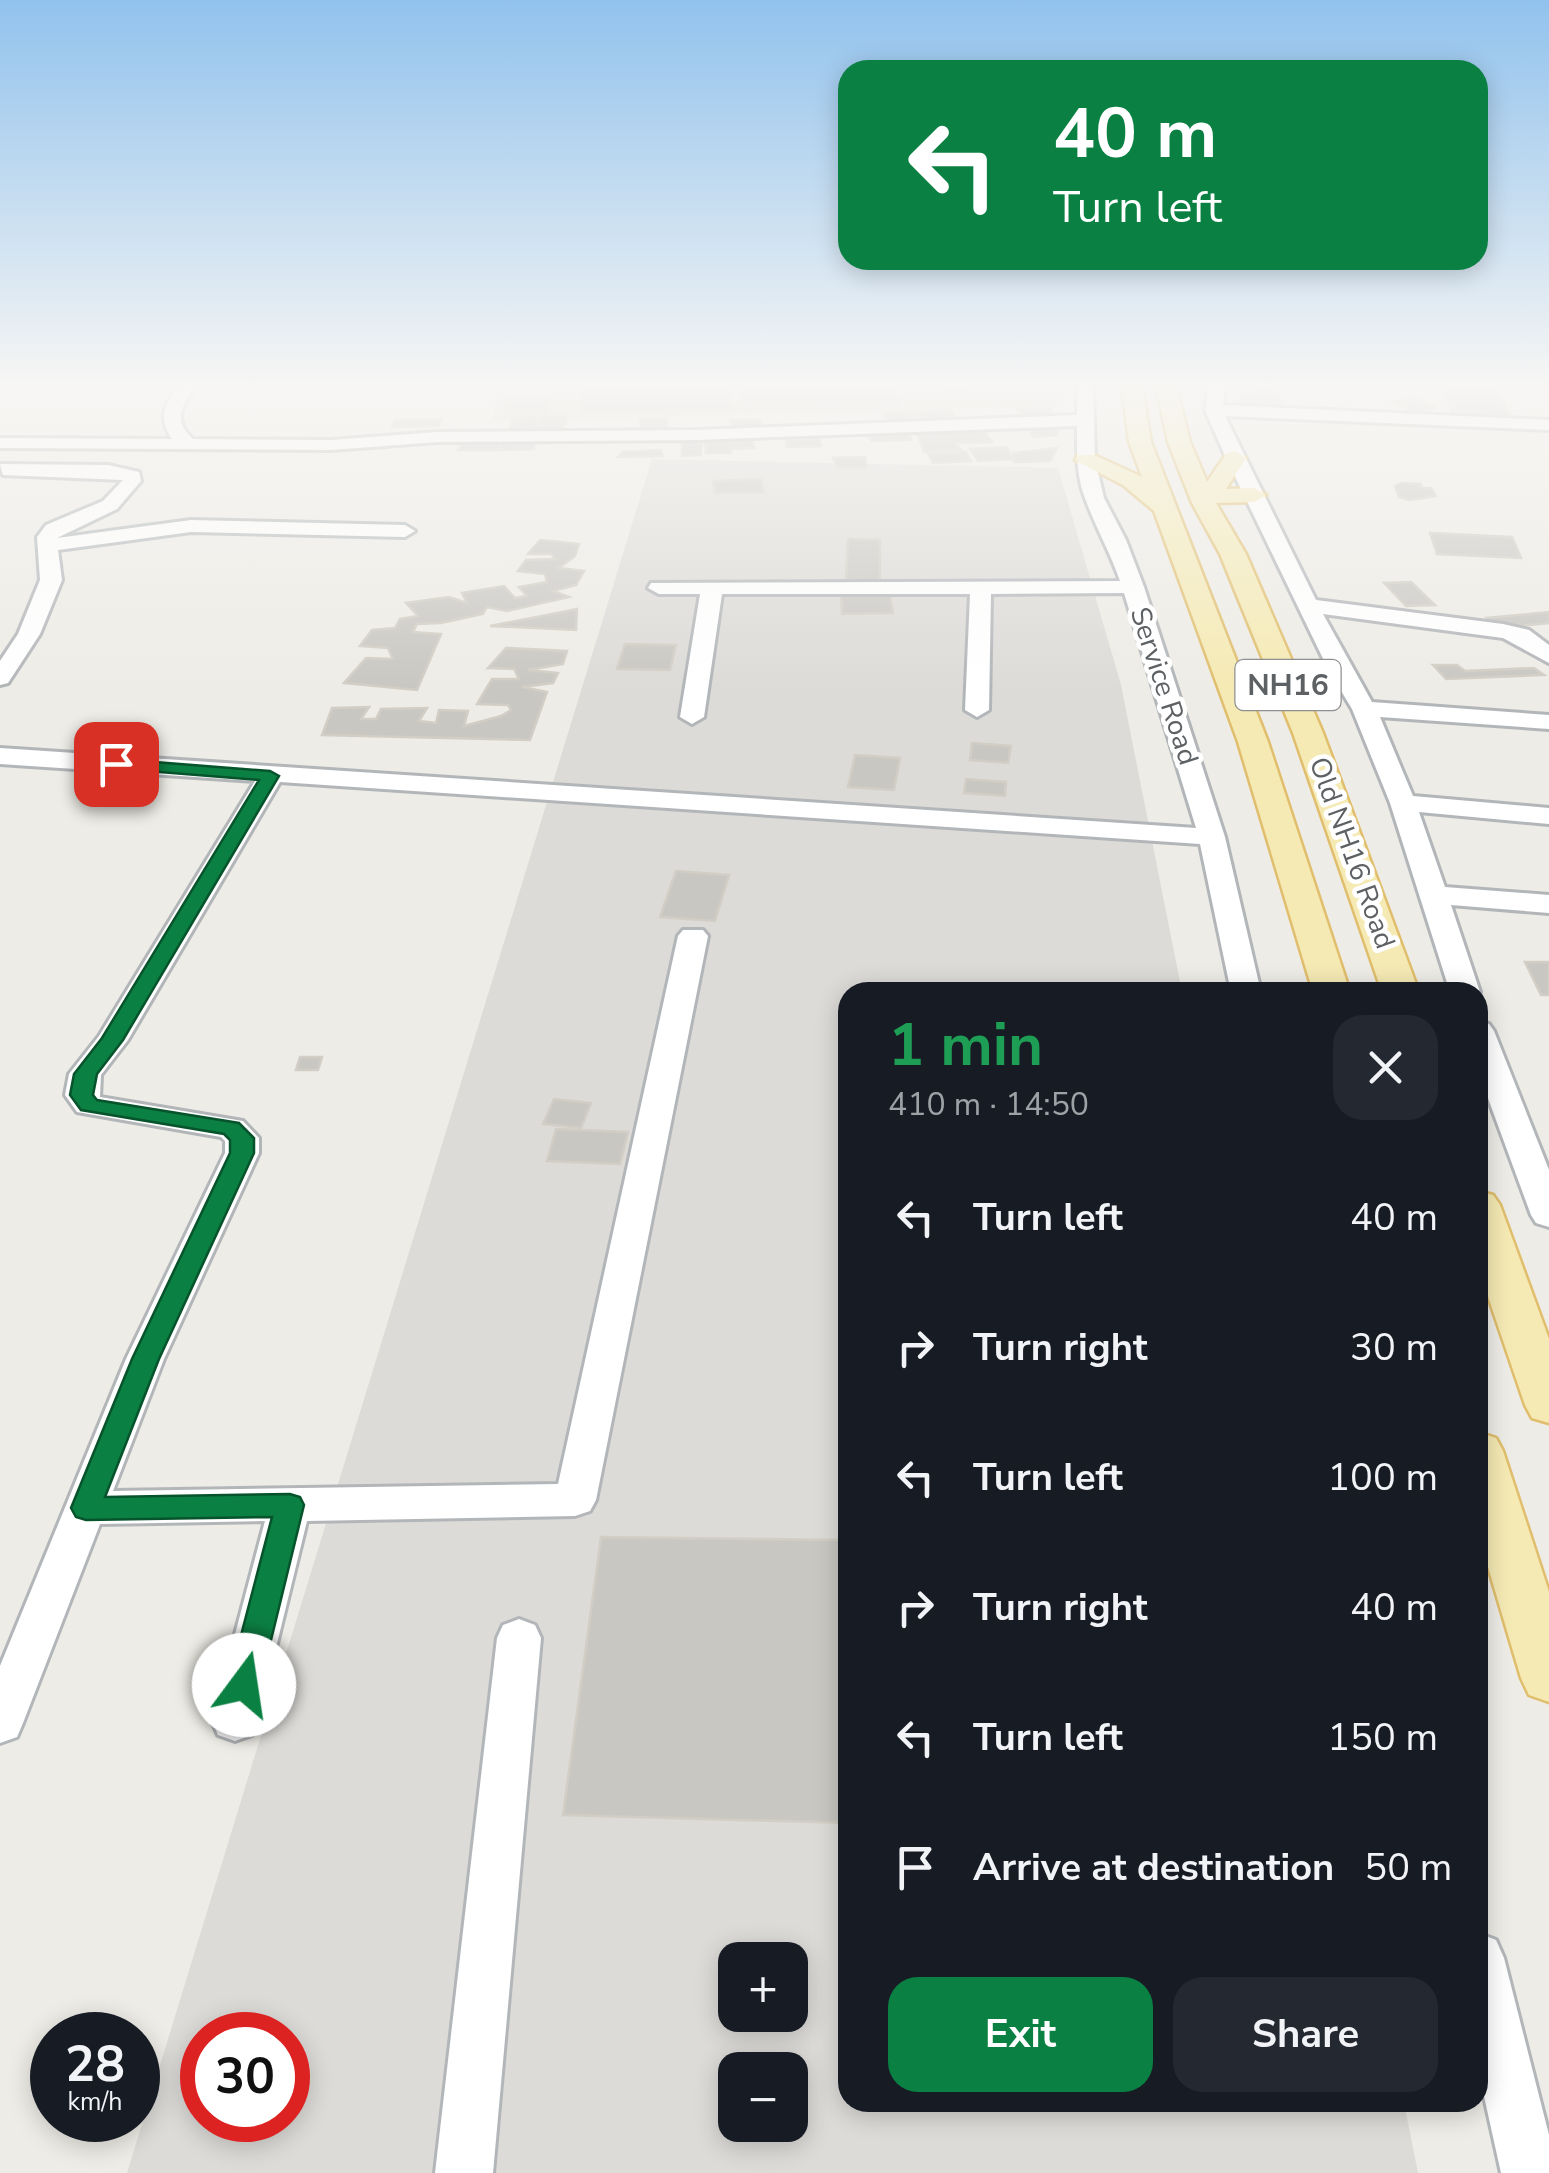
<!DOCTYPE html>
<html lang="en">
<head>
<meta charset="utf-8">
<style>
  :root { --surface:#171b24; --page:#242831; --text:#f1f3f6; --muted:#9ea1a6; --accent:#0b8043 }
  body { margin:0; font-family:"Nunito Sans",sans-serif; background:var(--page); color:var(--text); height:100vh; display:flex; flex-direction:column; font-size:38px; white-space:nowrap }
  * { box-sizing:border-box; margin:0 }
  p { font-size:32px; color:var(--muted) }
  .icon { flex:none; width:55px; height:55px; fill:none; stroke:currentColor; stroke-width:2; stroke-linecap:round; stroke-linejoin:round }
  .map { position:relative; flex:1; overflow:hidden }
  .details { position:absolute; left:838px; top:982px; width:650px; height:1130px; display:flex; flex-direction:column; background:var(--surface); border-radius:30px; box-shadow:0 5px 25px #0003 }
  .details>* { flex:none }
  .hud { position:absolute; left:838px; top:60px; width:650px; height:210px; border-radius:30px; box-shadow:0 5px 25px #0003; background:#0b8043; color:#fff; overflow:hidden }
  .controls { position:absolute; left:718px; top:1942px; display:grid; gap:20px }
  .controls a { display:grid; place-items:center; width:90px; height:90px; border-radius:20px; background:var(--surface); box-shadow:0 5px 25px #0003; font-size:50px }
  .speed { position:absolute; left:30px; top:2012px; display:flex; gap:20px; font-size:50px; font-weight:700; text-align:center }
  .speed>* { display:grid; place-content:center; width:130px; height:130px; border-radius:50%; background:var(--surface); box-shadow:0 5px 25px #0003; line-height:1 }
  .speed small { font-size:25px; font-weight:400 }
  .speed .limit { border:15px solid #d22; background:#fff; color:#111 }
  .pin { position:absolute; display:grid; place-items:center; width:85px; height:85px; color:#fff; margin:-42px; border-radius:20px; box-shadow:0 5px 15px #0006 }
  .me { position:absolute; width:110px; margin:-55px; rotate:14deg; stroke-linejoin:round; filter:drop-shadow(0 0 8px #0008) }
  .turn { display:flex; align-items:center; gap:35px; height:210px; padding:0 50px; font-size:45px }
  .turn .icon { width:130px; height:130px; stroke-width:2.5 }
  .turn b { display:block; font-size:70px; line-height:85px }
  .round { display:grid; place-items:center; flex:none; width:105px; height:105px; border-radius:30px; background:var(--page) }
  .headline { display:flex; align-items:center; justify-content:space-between; height:170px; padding:0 50px }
  h1 { font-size:60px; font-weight:700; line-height:75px; color:#1e9e55 }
  .cta { display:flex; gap:20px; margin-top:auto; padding:20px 50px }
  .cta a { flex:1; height:115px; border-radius:30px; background:var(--accent); color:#fff; font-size:40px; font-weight:700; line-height:115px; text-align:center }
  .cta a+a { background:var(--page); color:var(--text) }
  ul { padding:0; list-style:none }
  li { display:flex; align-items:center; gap:30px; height:130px; padding:0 50px }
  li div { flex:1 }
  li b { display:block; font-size:38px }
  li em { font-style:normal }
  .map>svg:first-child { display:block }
  .industrial { fill:#dddbd8; fill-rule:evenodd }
  .education { fill:#dedbd4 }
  .building { fill:#c9c7c2; stroke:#d2cec5; stroke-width:2.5 }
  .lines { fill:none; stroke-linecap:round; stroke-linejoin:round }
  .minor-casing { stroke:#b3b6b9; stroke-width:6 }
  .major-casing { stroke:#e0be6d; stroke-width:5 }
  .minor { fill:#fff; fill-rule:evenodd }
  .major { fill:#f5eab4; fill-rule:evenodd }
  .route { fill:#0b8043; stroke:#07532c; stroke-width:2.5 }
  .labels { text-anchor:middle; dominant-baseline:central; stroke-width:9; stroke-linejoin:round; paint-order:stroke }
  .far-street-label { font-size:28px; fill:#5e6164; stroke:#fff }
  .shield { fill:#fff; stroke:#8e9092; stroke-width:2.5 }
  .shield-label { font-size:30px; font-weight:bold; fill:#5e6164 }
</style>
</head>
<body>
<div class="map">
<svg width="1549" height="2173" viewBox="0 0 1549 2173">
  <rect width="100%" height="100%" fill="#eeece6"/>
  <path class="industrial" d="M652,459L1058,468L1121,685L1182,992H848V2102L1404,2103L1418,2173H127ZM735,1960H790V2015H735ZM202,2035H288V2120H202ZM735,2070H790V2125H735Z"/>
  <polygon class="education" points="504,382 1061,382 1064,406 491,421"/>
  <g class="building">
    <polygon points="891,382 899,405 744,408 740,386"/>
    <polygon points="1441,382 1494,382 1510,416 1452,412"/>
    <polygon points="728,385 731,409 581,412 582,388"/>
    <polygon points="1250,385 1276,385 1282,407 1241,405 1239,392 1255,393"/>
    <polygon points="525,397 549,397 548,413 503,413 507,400"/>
    <polygon points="1415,398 1436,408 1415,412 1394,402"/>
    <polygon points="1051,408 1053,417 1026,419 1017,409"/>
    <polygon points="950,410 959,422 924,424 913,412"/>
    <polygon points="909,411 918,425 890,425 883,413"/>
    <polygon points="567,416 566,424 562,425 564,433 536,433 539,417"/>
    <polygon points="537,417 536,433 509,434 512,418"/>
    <polygon points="667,418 667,431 641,432 640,419"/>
    <polygon points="441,419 439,426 392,427 395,420"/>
    <polygon points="759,419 763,428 735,430 729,420"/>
    <polygon points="1028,424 1061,425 1056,435 1033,437"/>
    <polygon points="981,426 992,442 955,443 961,450 924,452 916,430"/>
    <polygon points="909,428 911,440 872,441 867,434"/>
    <polygon points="731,433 731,453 706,453 704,434"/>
    <polygon points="731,433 751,433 754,448 731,449"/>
    <polygon points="702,436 701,455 682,456 682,437"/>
    <polygon points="534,439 534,449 500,450 501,440"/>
    <polygon points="819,439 821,446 787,447 786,440"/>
    <polygon points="501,440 500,450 458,450 464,441"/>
    <polygon points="1007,447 1012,459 978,461 970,449"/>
    <polygon points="1057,448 1050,461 1014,462 1013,453"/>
    <polygon points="660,450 663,456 618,457 623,452"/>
    <polygon points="966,452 971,461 933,463 928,453"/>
    <polygon points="865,457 866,468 838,468 833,458"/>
    <polygon points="761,479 763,492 715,493 713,481"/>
    <polygon points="1401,483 1421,484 1421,488 1431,488 1436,496 1409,500 1399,497 1395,486"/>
    <polygon points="1430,533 1512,537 1521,558 1437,554"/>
    <polygon points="848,539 880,540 880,584 846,583"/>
    <polygon points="540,540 579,544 575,556 559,568 584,571 576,585 553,591 569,597 507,611 487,607 483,614 441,623 417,624 413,632 441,634 417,690 344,683 366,658 393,659 388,648 360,646 372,630 395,628 400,619 418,616 406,603 449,597 467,603 462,593 504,586 515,598 527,596 519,587 547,582 545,574 518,571 526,560 556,559 551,554 528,554"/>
    <polygon points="1411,582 1435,605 1406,606 1384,583"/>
    <polygon points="841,595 890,595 893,613 842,614"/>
    <polygon points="577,609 576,630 490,626"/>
    <polygon points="1549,612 1549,623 1501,628 1487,618"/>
    <polygon points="625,644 676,645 670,670 617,669"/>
    <polygon points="506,648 567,651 563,664 528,670 558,673 553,683 522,687 547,692 530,740 322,735 332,708 369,707 361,719 376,719 381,709 427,708 419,721 436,723 439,710 468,711 464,726 501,716 511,710 508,705 477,704 492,679 519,679 514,669 488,668"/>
    <polygon points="1433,665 1457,665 1465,671 1534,668 1544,675 1446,679"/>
    <polygon points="972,743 1011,746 1008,763 970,760"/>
    <polygon points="855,755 900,758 894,790 848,787"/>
    <polygon points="966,779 1006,782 1005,796 964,793"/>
    <polygon points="676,871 729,875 715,921 660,917"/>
    <polygon points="1525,962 1549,962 1549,995 1541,995"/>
    <polygon points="300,1057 322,1057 318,1070 296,1070"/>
    <polygon points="554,1099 591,1103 581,1128 543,1124"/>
    <polygon points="556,1129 628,1132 620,1164 547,1161"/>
    <polygon points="601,1537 848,1540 848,1823 563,1815"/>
  </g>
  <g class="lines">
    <defs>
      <g id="minor">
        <path d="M182,382H199C184,403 170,419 193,439L331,440L437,432L697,430L1077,415V382H1093L1095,460L1104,498L1126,540L1144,587L1225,837L1261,992H1231L1200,844L280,782L128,1040L101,1075L100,1097L243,1121L259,1138V1153L164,1359L113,1491L558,1484L678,936L683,930H703L708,936L596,1500L590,1511L575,1516L307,1521L258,1721L252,1735L235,1741L218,1735L212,1721L265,1521L100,1524L23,1723L17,1737L0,1743V1666L126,1359L225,1153V1141L221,1137L77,1112L65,1095L69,1074L99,1036L255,781L0,764V748L1196,828L1124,593L991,594L989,710L977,717L965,710L970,594H722L704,717L692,724L680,717L700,594H659L648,588L651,583L1120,581C1110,552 1095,526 1085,498C1076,475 1077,450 1077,426L697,440L437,442L331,450L0,448V438L172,439C156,416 166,402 182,382Z"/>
        <polygon points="592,382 658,382 650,387 599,389"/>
        <polygon points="947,382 984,382 953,391 945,386"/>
        <polygon points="1209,382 1225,382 1223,405 1549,420 1549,430 1225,416 1316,600 1503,624 1529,630 1549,645 1549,663 1503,638 1323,614 1372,702 1549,715 1549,729 1380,717 1413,796 1549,808 1549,824 1419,812 1445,887 1549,895 1549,913 1451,905 1480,992 1478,996 1478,992 1450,992 1390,803 1352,709 1329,671 1226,458 1205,410"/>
        <polygon points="0,464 108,465 139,472 141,481 117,509 57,538 191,520 405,525 415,531 405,537 191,532 58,550 62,580 40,634 8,683 0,685 0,661 18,634 40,580 37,537 46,525 103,501 123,480 3,475"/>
        <polygon points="1478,1022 1489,1024 1494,1031 1549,1170 1549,1227 1536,1223 1531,1215 1478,1071"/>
        <polygon points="519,1619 535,1625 541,1638 493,2173 435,2173 497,1638 503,1625"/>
        <polygon points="1478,1933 1496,1940 1504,1958 1549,2135 1549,2173 1501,2173 1478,2069"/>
      </g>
      <g id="major">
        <polygon points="1121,382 1141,382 1151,442 1268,742 1350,992 1313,992 1238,742 1154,511 1123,485 1075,460 1078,455 1094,455 1142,477 1129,442"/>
        <polygon points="1155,382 1175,382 1190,442 1207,482 1227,453 1235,451 1246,458 1226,489 1254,488 1266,495 1254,502 1216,503 1246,554 1323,733 1419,992 1382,992 1293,733 1220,554 1192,503 1168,442"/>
        <polygon points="1478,1191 1493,1195 1500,1205 1549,1339 1549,1423 1532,1418 1525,1405 1478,1267"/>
        <polygon points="1478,1432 1496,1438 1503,1451 1549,1592 1549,1702 1529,1695 1521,1678 1478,1533"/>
      </g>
    </defs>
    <use href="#minor" class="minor-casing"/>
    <use href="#major" class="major-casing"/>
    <use href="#minor" class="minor"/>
    <use href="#major" class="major"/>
  </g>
  <linearGradient id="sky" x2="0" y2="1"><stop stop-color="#91c2ed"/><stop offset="0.56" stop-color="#f7f6f4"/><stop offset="1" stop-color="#f7f6f4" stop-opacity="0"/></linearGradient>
  <rect width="1549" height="687" fill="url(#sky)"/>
  <polygon class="route" points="116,759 270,771 279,776 123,1040 97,1074 93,1095 97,1100 239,1123 254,1138 254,1153 159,1359 105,1497 290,1494 300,1497 304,1505 260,1685 255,1695 244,1699 233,1695 228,1685 272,1517 86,1520 76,1517 71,1508 132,1359 230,1153 230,1140 224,1134 81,1110 70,1095 74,1074 102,1038 259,780 110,768 107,764"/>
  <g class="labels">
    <g class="far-street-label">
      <text transform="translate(1164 686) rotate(72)">Service Road</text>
      <text transform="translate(1352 853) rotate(70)">Old NH16 Road</text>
    </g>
    <rect class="shield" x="1235.5" y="660" width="105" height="50" rx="8"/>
    <g class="shield-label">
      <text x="1288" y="685">NH16</text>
    </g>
  </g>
</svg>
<div class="controls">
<a>+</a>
<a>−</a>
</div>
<div class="speed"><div>28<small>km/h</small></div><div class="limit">30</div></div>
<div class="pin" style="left:116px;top:764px;background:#d93025"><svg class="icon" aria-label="arrive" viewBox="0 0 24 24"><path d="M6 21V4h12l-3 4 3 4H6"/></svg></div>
<svg class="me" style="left:244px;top:1685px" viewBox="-20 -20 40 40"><circle r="19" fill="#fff"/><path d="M0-13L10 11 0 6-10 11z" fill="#0b8043"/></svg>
<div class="hud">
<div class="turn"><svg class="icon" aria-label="left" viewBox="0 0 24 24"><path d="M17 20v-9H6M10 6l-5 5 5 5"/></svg><div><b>40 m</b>Turn left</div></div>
</div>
<section class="details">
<div class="headline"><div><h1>1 min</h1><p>410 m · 14:50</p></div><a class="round"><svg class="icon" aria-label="close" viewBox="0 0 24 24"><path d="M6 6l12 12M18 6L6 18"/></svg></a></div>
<ul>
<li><svg class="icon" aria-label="left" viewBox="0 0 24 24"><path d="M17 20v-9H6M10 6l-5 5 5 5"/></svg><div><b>Turn left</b></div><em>40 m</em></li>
<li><svg class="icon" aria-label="right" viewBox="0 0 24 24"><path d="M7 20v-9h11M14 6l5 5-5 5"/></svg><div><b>Turn right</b></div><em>30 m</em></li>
<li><svg class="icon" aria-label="left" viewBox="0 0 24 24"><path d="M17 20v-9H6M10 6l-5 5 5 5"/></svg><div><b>Turn left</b></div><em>100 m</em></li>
<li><svg class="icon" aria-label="right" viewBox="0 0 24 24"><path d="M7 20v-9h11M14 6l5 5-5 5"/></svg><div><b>Turn right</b></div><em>40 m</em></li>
<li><svg class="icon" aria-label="left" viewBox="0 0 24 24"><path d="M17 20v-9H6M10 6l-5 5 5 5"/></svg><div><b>Turn left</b></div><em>150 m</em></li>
<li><svg class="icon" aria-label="arrive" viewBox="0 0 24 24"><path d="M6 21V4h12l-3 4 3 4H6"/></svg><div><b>Arrive at destination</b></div><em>50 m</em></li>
</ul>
<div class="cta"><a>Exit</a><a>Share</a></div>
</section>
</div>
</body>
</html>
